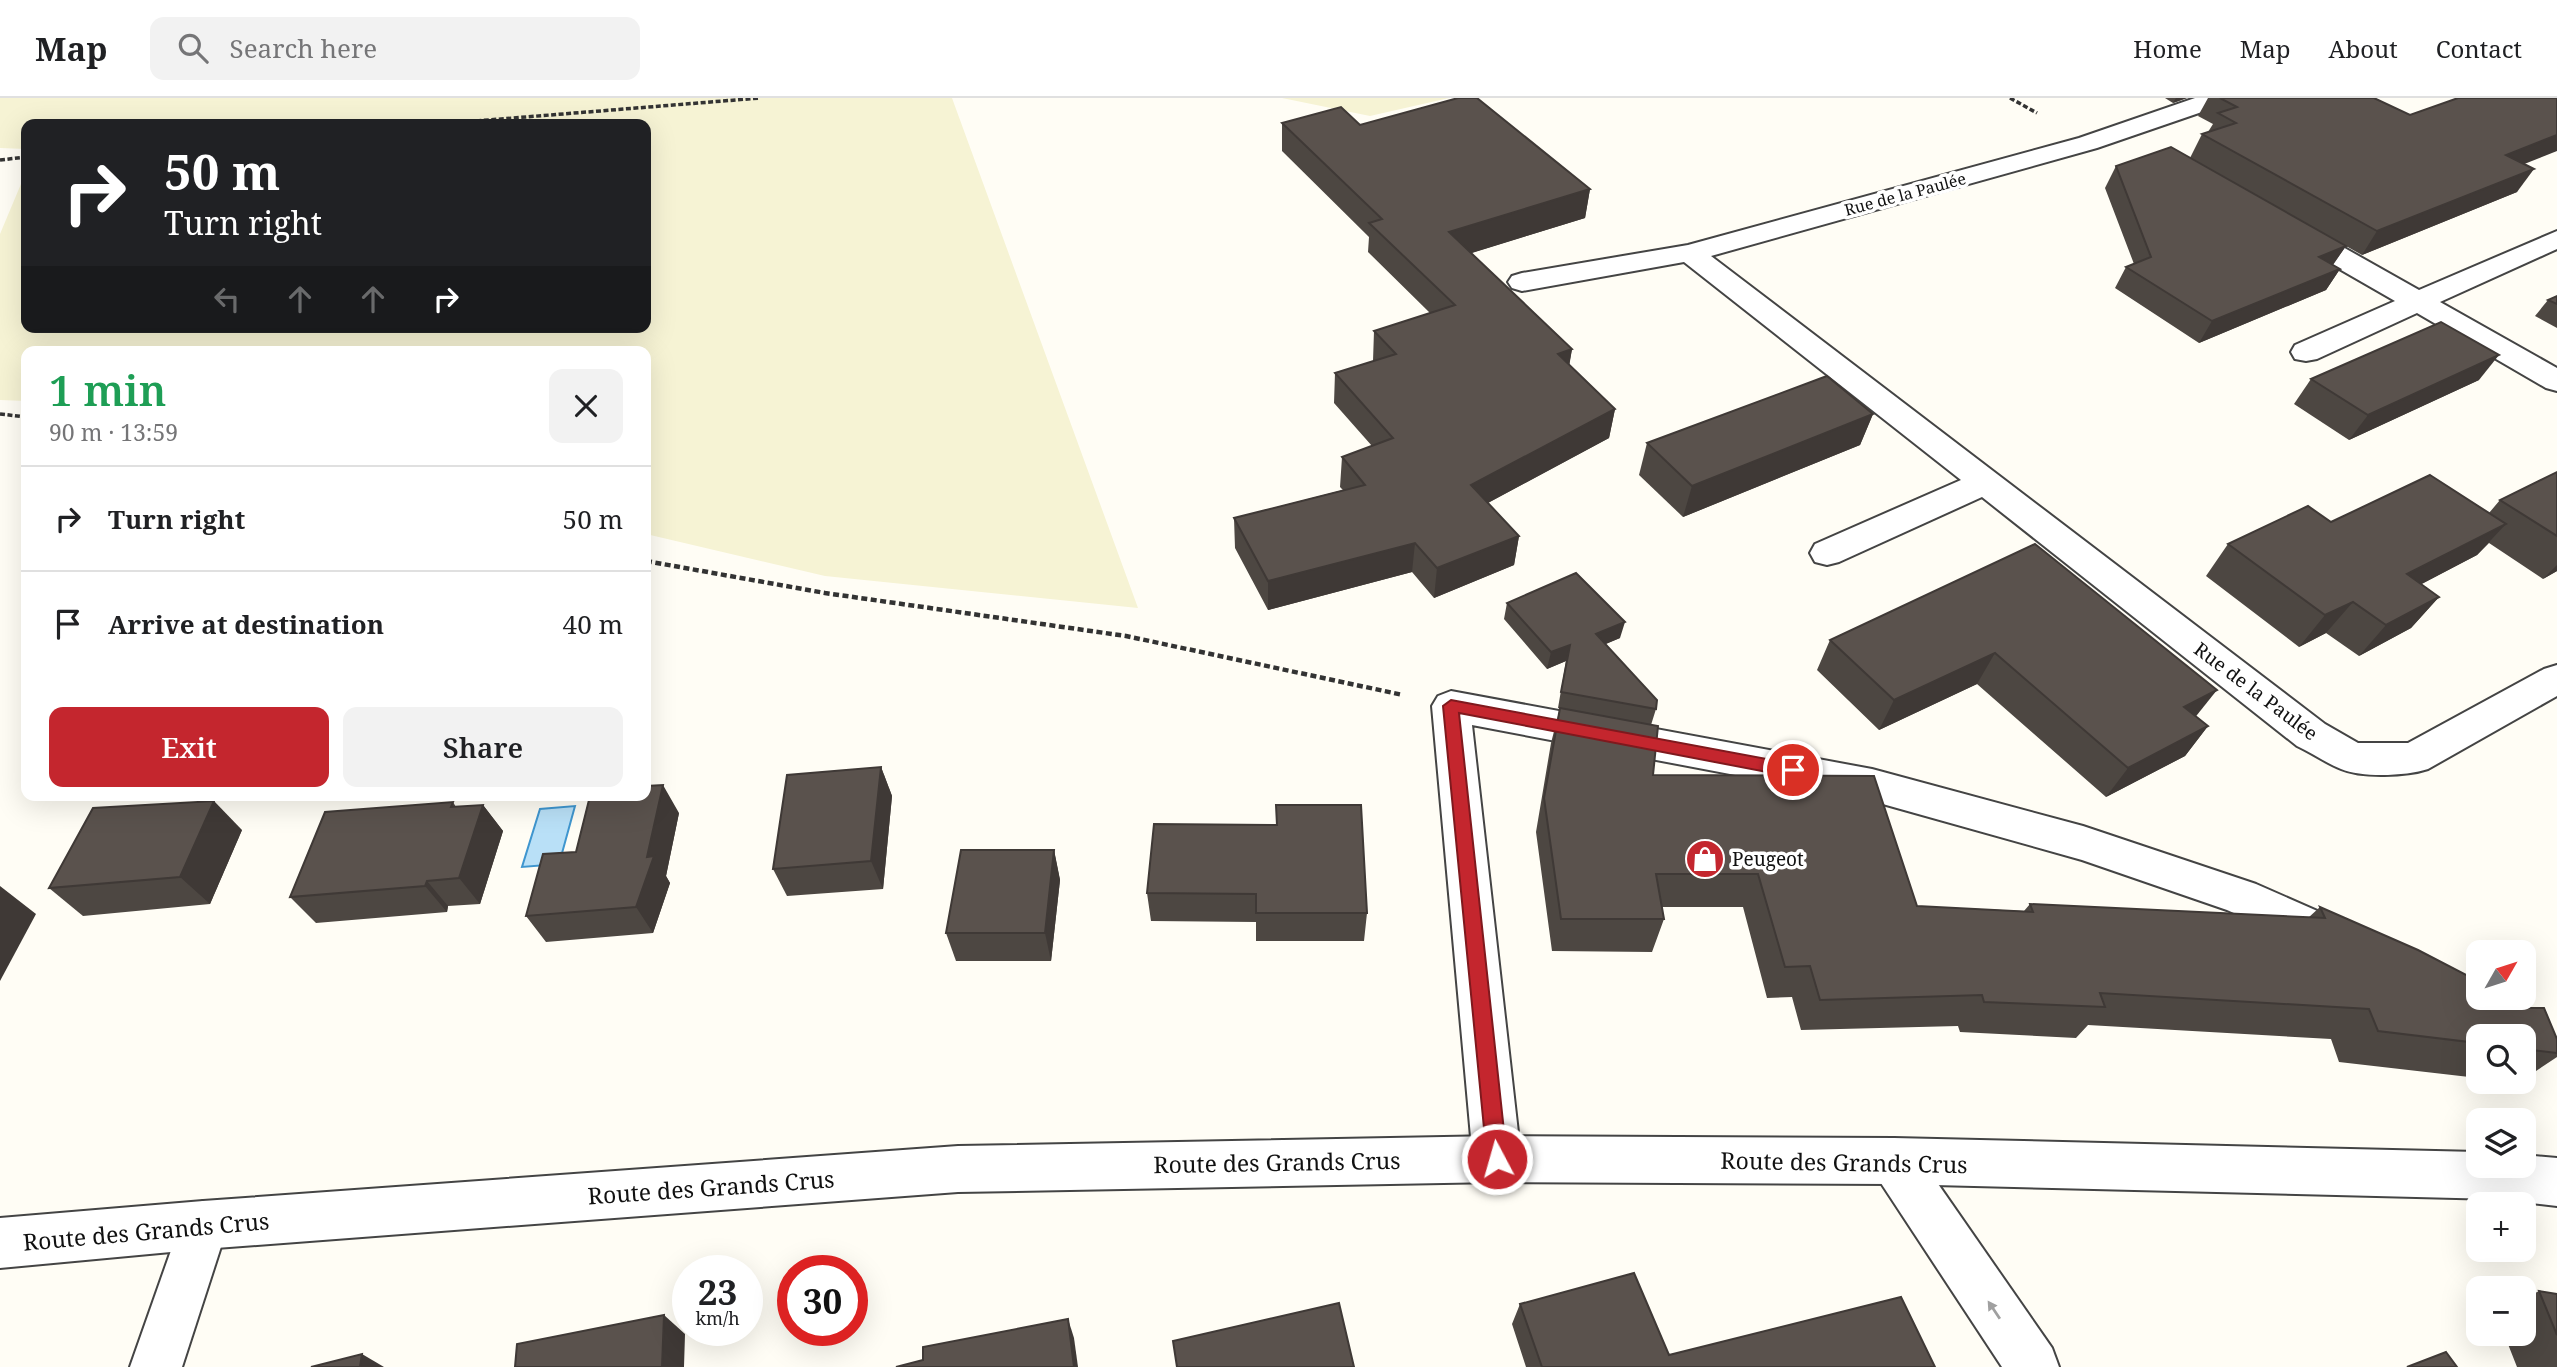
<!DOCTYPE html>
<html lang="en">
<head>
<meta charset="utf-8">
<style>
  :root { --surface:#fff; --page:#f2f2f2; --text:#202124; --muted:#757577; --line:#e0e0e0; --accent:#c4262e }
  body { margin:0; font-family:"Noto Serif",serif; background:var(--page); color:var(--text); height:100vh; display:flex; flex-direction:column; font-size:26px; white-space:nowrap }
  * { box-sizing:border-box; margin:0 }
  p { font-size:23px; color:var(--muted) }
  .icon { flex:none; width:38px; height:38px; fill:none; stroke:currentColor; stroke-width:2; stroke-linecap:round; stroke-linejoin:round }
  .map { position:relative; flex:1; overflow:hidden }
  .details { position:absolute; left:21px; top:248px; width:630px; height:455px; display:flex; flex-direction:column; background:var(--surface); border-radius:14px; box-shadow:0 7px 28px #0002 }
  .details>* { flex:none }
  .hud { position:absolute; left:21px; top:21px; width:630px; height:214px; border-radius:14px; box-shadow:0 7px 28px #0002; background:#202124; color:#fff; overflow:hidden }
  .needle { width:46px; rotate:51deg }
  .tools { position:absolute; left:2466px; top:842px; display:grid; gap:14px }
  .tools a { display:grid; place-items:center; width:70px; height:70px; border-radius:14px; background:var(--surface); box-shadow:0 7px 28px #0002; font-size:35px }
  .speed { position:absolute; left:672px; top:1157px; display:flex; gap:14px; font-size:35px; font-weight:700; text-align:center }
  .speed>* { display:grid; place-content:center; width:91px; height:91px; border-radius:50%; background:var(--surface); box-shadow:0 7px 28px #0002; line-height:1 }
  .speed small { font-size:18px; font-weight:400 }
  .speed .limit { border:10px solid #d22; background:#fff; color:#111 }
  .pin { position:absolute; display:grid; place-items:center; width:60px; height:60px; color:#fff; margin:-30px; border:4px solid #fff; border-radius:50%; box-shadow:0 2px 7px #0007 }
  .me { position:absolute; width:77px; margin:-38px; rotate:354deg; stroke-linejoin:round; filter:drop-shadow(0 0 5px #0008) }
  .turn { display:flex; align-items:center; gap:24px; height:147px; padding:0 28px; font-size:32px }
  .turn .icon { width:91px; height:91px; stroke-width:2.5 }
  .turn b { display:block; font-size:49px; line-height:60px }
  .lanes { display:flex; align-items:center; height:66px; padding:0 28px; background:#0003; justify-content:center; gap:35px; direction:ltr }
  .lanes .off { opacity:.35 }
  .round { display:grid; place-items:center; flex:none; width:74px; height:74px; border-radius:14px; background:var(--page) }
  .head { display:flex; align-items:center; justify-content:space-between; height:119px; padding:0 28px }
  h1 { font-size:42px; font-weight:600; line-height:52px; color:#1e9e55 }
  .primary-button { display:flex; gap:14px; margin-top:auto; padding:14px 28px }
  .primary-button a { flex:1; height:80px; border-radius:14px; background:var(--accent); color:#fff; font-size:28px; font-weight:600; line-height:80px; text-align:center }
  .primary-button a+a { background:var(--page); color:var(--text) }
  ul { padding:0; list-style:none }
  li { display:flex; align-items:center; gap:21px; height:105px; padding:0 28px; border-top:2px solid var(--line) }
  li div { flex:1 }
  li b { display:block; font-size:26px }
  li em { font-style:normal }
  header { display:flex; align-items:center; gap:42px; box-sizing:border-box; height:98px; padding:0 35px; background:var(--surface); border-bottom:2px solid var(--line) }
  header strong { font-size:33px }
  nav { display:flex; gap:38px; margin-inline-start:auto; font-size:24px }
  .search { width:490px; height:63px; background:var(--page); display:flex; align-items:center; gap:18px; box-sizing:border-box; padding:0 24px; border-radius:14px; color:var(--muted); font-size:26px }
  .map>svg:first-child { display:block }
  .farmland { fill:#f6f3d4 }
  .water { fill:#b9e0f7; stroke:#3f96cf; stroke-width:2 }
  .lines { fill:none; stroke-linecap:round; stroke-linejoin:round }
  .minor-casing { stroke:#444; stroke-width:4 }
  .tertiary-casing { stroke:#444; stroke-width:4 }
  .path-far1 { stroke:#333; stroke-width:3.5; stroke-dasharray:5 2.5; stroke-linecap:butt }
  .path { stroke:#333; stroke-width:4.5; stroke-dasharray:6 3.5; stroke-linecap:butt }
  .minor { fill:#fff; fill-rule:evenodd }
  .tertiary { fill:#fff; fill-rule:evenodd }
  .wall { fill:#4d4742 }
  .shaded-wall { fill:#3f3936 }
  .building { fill:#5a524d; stroke:#3f3936; stroke-width:2 }
  .oneway { fill:#a0a0a0 }
  .route { fill:#c4262e; stroke:#7f191e; stroke-width:2 }
  .labels { text-anchor:middle; dominant-baseline:central; stroke-width:7; stroke-linejoin:round; paint-order:stroke }
  .far-street-label { font-size:16px; fill:#111; stroke:#fff }
  .street-label { font-size:19px; fill:#111; stroke:#fff }
  .poi-label { font-size:19px; fill:#111; stroke:#fff; text-anchor:start }
  .near-street-label { font-size:23px; fill:#111; stroke:#fff }
</style>
</head>
<body>
<header>
<strong>Map</strong>
<div class="search"><svg class="icon" aria-label="search" viewBox="0 0 24 24"><circle cx="10" cy="10" r="6"/><path d="M15 15l6 6"/></svg>Search here</div>
<nav><a>Home</a><a>Map</a><a>About</a><a>Contact</a></nav>
</header>
<div class="map">
<svg width="2557" height="1269" viewBox="0 0 2557 1269">
  <rect width="100%" height="100%" fill="#fffdf5"/>
  <g class="farmland">
    <polygon points="0,0 952,0 1138,510 825,478 646,436 646,254 26,254 26,303 0,302 0,136 26,74 26,229 646,229 646,26 26,26 26,51 0,50"/>
    <polygon points="1282,0 1449,0 1370,18"/>
  </g>
  <polygon class="water" points="575,708 559,766 522,769 540,711"/>
  <g class="lines">
    <defs>
      <g id="minor">
        <path d="M2195,0H2231L2228,5L2097,50L1711,158L2325,626L2358,645H2408L2544,571L2557,567V598L2428,671C2407,678 2362,680 2341,671C2326,665 2312,655 2297,648L1982,399L1839,464L1827,467L1815,464L1810,455L1815,446L1961,382L1684,164L1522,193L1512,190L1508,184L1512,178L1522,175L1688,147L2079,40Z"/>
        <polygon points="2292,124 2302,126 2419,192 2557,133 2557,151 2440,204 2557,270 2557,293 2546,290 2417,215 2317,261 2306,263 2295,261 2291,254 2295,247 2395,203 2282,138 2278,132 2282,126"/>
        <polygon points="1451,593 1872,671 2083,728 2256,786 2347,826 2353,839 2347,852 2332,858 2227,812 2082,762 1872,703 1472,627 1521,1061 1514,1077 1497,1084 1480,1077 1473,1061 1432,608 1438,598"/>
        <polygon points="1894,1040 1911,1047 2052,1250 2059,1269 2002,1269 1877,1079 1870,1063 1877,1047"/>
        <polygon points="203,1103 220,1110 228,1127 182,1269 130,1269 186,1110"/>
      </g>
      <polygon id="tertiary" points="1497,1038 1894,1040 2478,1054 2478,1068 2524,1068 2524,1057 2557,1060 2557,1108 2496,1101 1894,1086 1497,1084 958,1094 203,1151 0,1170 0,1120 203,1103 958,1048"/>
    </defs>
    <use href="#minor" class="minor-casing"/>
    <use href="#tertiary" class="tertiary-casing"/>
    <g class="path-far1">
      <polyline points="2010,0 2037,15"/>
      <polyline points="439,26 760,0"/>
      <polyline points="0,62 26,59"/>
      <polyline points="0,316 26,319"/>
    </g>
    <polyline class="path" points="646,463 825,495 1126,538 1403,597"/>
    <use href="#minor" class="minor"/>
    <use href="#tertiary" class="tertiary"/>
  </g>
  <g class="wall">
    <polygon points="2165,0 2187,0 2173,5"/>
    <polygon points="2208,0 2220,0 2410,17 2525,66 2517,94 2362,157 2190,60 2202,36 2208,34 2213,26 2198,18"/>
    <polygon points="1282,25 1360,27 1590,91 1585,120 1471,155 1572,251 1569,267 1615,311 1609,340 1488,405 1519,438 1514,467 1434,500 1412,474 1268,512 1235,450 1234,420 1343,392 1340,389 1342,359 1372,348 1334,305 1335,275 1373,263 1374,233 1430,215 1368,154 1369,139 1282,53"/>
    <polygon points="2116,68 2346,148 2333,167 2340,171 2326,192 2199,245 2115,190 2126,169 2134,166 2105,90"/>
    <polygon points="2557,198 2557,230 2535,218 2548,202"/>
    <polygon points="2311,281 2479,282 2349,342 2294,306"/>
    <polygon points="1873,316 1860,347 1683,419 1639,377 1647,345"/>
    <polygon points="2557,374 2557,473 2543,481 2489,445 2477,457 2421,486 2439,499 2411,530 2359,558 2326,535 2299,549 2206,478 2228,446 2489,415 2500,402"/>
    <polygon points="2035,446 2196,618 2208,628 2185,658 2106,699 1977,586 1879,632 1817,572 1830,542"/>
    <polygon points="1507,505 1620,540 1605,546 1656,611 1651,627 1653,677 1917,808 2024,813 2030,806 2308,820 2320,809 2557,941 2557,959 2524,981 2524,938 2478,938 2478,980 2339,964 2331,941 2088,927 2076,940 1960,934 1958,928 1801,932 1792,899 1767,900 1743,809 1662,809 1664,821 1652,854 1552,853 1536,734 1551,645 1560,610 1558,610 1566,563 1547,571 1504,521"/>
    <polygon points="881,669 892,698 883,791 787,798 773,771"/>
    <polygon points="453,704 456,709 483,707 503,733 480,806 448,808 447,814 316,825 290,799"/>
    <polygon points="1276,707 1367,815 1364,843 1256,843 1256,824 1151,823 1147,795 1276,727"/>
    <polygon points="679,715 666,778 670,785 653,835 546,844 526,818 576,754"/>
    <polygon points="242,732 210,806 83,818 49,790"/>
    <polygon points="1054,752 1060,782 1051,863 956,863 946,835"/>
    <polygon points="2539,1193 2557,1196 2557,1269 2517,1269 2504,1236 2524,1236 2524,1201"/>
    <polygon points="1520,1206 1669,1257 1935,1269 1526,1269 1512,1226"/>
  </g>
  <g class="shaded-wall">
    <polygon points="2176,0 2187,0 2173,5"/>
    <polygon points="2557,37 2557,53 2489,80 2506,57"/>
    <polygon points="2534,71 2517,94 2362,157 2377,133"/>
    <polygon points="1590,91 1585,120 1446,163 1449,134"/>
    <polygon points="2346,148 2331,169 2319,159"/>
    <polygon points="2340,171 2326,192 2199,245 2212,223"/>
    <polygon points="1572,251 1567,281 1558,256"/>
    <polygon points="2499,257 2479,282 2349,342 2368,317"/>
    <polygon points="1615,311 1609,340 1467,416 1471,387"/>
    <polygon points="1873,316 1860,347 1683,419 1692,388"/>
    <polygon points="2506,426 2477,457 2380,508 2407,476"/>
    <polygon points="1519,438 1514,467 1434,500 1437,470"/>
    <polygon points="1415,445 1412,474 1268,512 1268,483"/>
    <polygon points="2557,467 2557,473 2543,481"/>
    <polygon points="2439,499 2411,530 2359,558 2386,527"/>
    <polygon points="2353,504 2326,535 2299,549 2325,517"/>
    <polygon points="1625,524 1620,540 1592,552 1596,536"/>
    <polygon points="1570,547 1566,563 1547,571 1551,554"/>
    <polygon points="1995,555 1977,586 1879,632 1894,602"/>
    <polygon points="2217,592 2193,622 2184,609"/>
    <polygon points="2208,628 2185,658 2106,699 2128,670"/>
    <polygon points="881,669 892,698 883,791 871,763"/>
    <polygon points="663,687 679,715 666,778 670,785 653,835 636,809"/>
    <polygon points="214,703 242,732 210,806 180,779"/>
    <polygon points="483,707 503,733 480,806 459,780"/>
    <polygon points="1054,752 1060,782 1051,863 1045,835"/>
    <polygon points="427,783 448,808 447,814 425,788"/>
    <polygon points="0,788 36,816 0,883"/>
    <polygon points="664,1217 685,1236 684,1269 662,1269"/>
    <polygon points="1068,1221 1074,1240 1078,1269 1074,1269"/>
    <polygon points="362,1256 384,1269 360,1269"/>
  </g>
  <g class="building">
    <polygon points="1458,0 1477,0 1590,91 1449,134 1572,251 1558,256 1615,311 1471,387 1519,438 1437,470 1415,445 1268,483 1234,420 1365,387 1342,359 1393,340 1335,275 1396,256 1374,233 1455,207 1369,125 1382,121 1282,25 1341,9 1360,27"/>
    <polygon points="2220,0 2374,0 2410,17 2458,0 2557,0 2557,37 2506,57 2534,71 2377,133 2202,36 2236,25 2218,15 2237,9"/>
    <polygon points="2171,49 2346,148 2319,159 2340,171 2212,223 2126,169 2151,159 2116,68"/>
    <polygon points="2557,198 2557,206 2548,202"/>
    <polygon points="2441,224 2499,257 2368,317 2311,281"/>
    <polygon points="1827,278 1873,316 1692,388 1647,345"/>
    <polygon points="2557,374 2557,438 2500,402"/>
    <polygon points="2430,377 2506,426 2407,476 2439,499 2386,527 2353,504 2325,517 2228,446 2308,408 2331,424"/>
    <polygon points="2035,446 2217,592 2184,609 2208,628 2128,670 1995,555 1894,602 1830,542"/>
    <polygon points="1576,475 1625,524 1596,536 1657,602 1656,611 1561,594 1570,547 1551,554 1507,505"/>
    <polygon points="1560,610 1658,628 1653,677 1874,678 1917,808 2033,814 2030,806 2325,820 2320,809 2418,852 2478,883 2478,900 2509,900 2528,910 2544,910 2557,941 2557,955 2524,951 2524,938 2478,938 2478,945 2378,933 2369,911 2100,895 2105,909 1984,904 1982,897 1820,902 1810,868 1785,869 1758,776 1656,776 1664,821 1561,821 1544,700"/>
    <polygon points="881,669 871,763 773,771 787,677"/>
    <polygon points="663,687 647,759 654,758 636,809 526,818 543,756 576,754 590,698 646,698 646,688"/>
    <polygon points="214,703 180,779 49,790 93,710"/>
    <polygon points="453,704 451,709 483,707 459,780 427,783 425,788 290,799 325,714"/>
    <polygon points="1276,707 1361,707 1367,815 1256,815 1256,796 1147,795 1154,726 1277,727"/>
    <polygon points="961,752 1054,752 1045,835 946,835"/>
    <polygon points="1634,1175 1669,1257 1901,1199 1935,1269 1542,1269 1520,1206"/>
    <polygon points="2539,1193 2557,1196 2557,1237"/>
    <polygon points="1339,1205 1354,1269 1177,1269 1173,1243"/>
    <polygon points="664,1217 662,1269 515,1269 517,1246"/>
    <polygon points="1068,1221 1074,1269 896,1269 923,1262 923,1249"/>
    <polygon points="2446,1254 2457,1269 2407,1269"/>
    <polygon points="362,1256 360,1269 311,1269"/>
  </g>
  <defs><path id="oneway-solid" d="M-6-.8H1V-3.2L6.5 0L1 3.2V.8H-6Z" transform="scale(1.75)"/></defs>
  <use class="oneway" href="#oneway-solid" transform="translate(1994 1212) rotate(-124)"/>
  <polygon class="route" points="1451,602 1793,666 1801,672 1793,679 1459,615 1507,1061 1504,1068 1497,1070 1490,1068 1487,1061 1443,608"/>
  <defs>
    <symbol id="shop-disc" viewBox="-11 -11 22 22"><circle r="9.5" fill="#c4262e" stroke="#fff"/><path d="M-5-2.5h2.3a2.7 3.5 0 0 1 5.4 0H5L5.5 6h-11ZM-1.5-2.5h3a1.5 2.3 0 0 0-3 0Z" fill="#fff"/></symbol>
  </defs>
  <g fill-rule="evenodd">
    <use href="#shop-disc" x="1683" y="739" width="44" height="44"/>
  </g>
  <g class="labels">
    <g class="far-street-label">
      <text transform="translate(1905 96) rotate(-15)">Rue de la Paulée</text>
    </g>
    <g class="street-label">
      <text transform="translate(2256 593) rotate(37)">Rue de la Paulée</text>
    </g>
    <g class="poi-label">
      <text x="1732" y="761">Peugeot</text>
    </g>
    <g class="near-street-label">
      <text transform="translate(1277 1064) rotate(-1)">Route des Grands Crus</text>
      <text transform="translate(1844 1064) rotate(1)">Route des Grands Crus</text>
      <text transform="translate(711 1089) rotate(-4)">Route des Grands Crus</text>
      <text transform="translate(146 1133) rotate(-5)">Route des Grands Crus</text>
    </g>
  </g>
</svg>
<div class="tools">
<a><svg class="needle" viewBox="-14 -14 28 28"><path d="M0-13l5 13h-10z" fill="#e53935"/><path d="M0 13l5-13h-10z" fill="#757577"/></svg></a>
<a><svg class="icon" aria-label="search" viewBox="0 0 24 24"><circle cx="10" cy="10" r="6"/><path d="M15 15l6 6"/></svg></a>
<a><svg class="icon" aria-label="layers" viewBox="0 0 24 24"><path d="M12 4l9 5-9 5-9-5zM3 14l9 5 9-5"/></svg></a>
<a>+</a>
<a>−</a>
</div>
<div class="speed"><div>23<small>km/h</small></div><div class="limit">30</div></div>
<div class="pin" style="left:1793px;top:672px;background:#d93025"><svg class="icon" aria-label="arrive" viewBox="0 0 24 24"><path d="M6 21V4h12l-3 4 3 4H6"/></svg></div>
<svg class="me" style="left:1497px;top:1061px" viewBox="-20 -20 40 40"><circle r="17" fill="#c4262e" stroke="#fff" stroke-width="3"/><path d="M0-11L8 9 0 5-8 9z" fill="#fff"/></svg>
<div class="hud">
<div class="turn"><svg class="icon" aria-label="right" viewBox="0 0 24 24"><path d="M7 20v-9h11M14 6l5 5-5 5"/></svg><div><b>50 m</b>Turn right</div></div>
<div class="lanes"><svg class="icon off" aria-label="left" viewBox="0 0 24 24"><path d="M17 20v-9H6M10 6l-5 5 5 5"/></svg><svg class="icon off" aria-label="ahead" viewBox="0 0 24 24"><path d="M12 20V5M6 11l6-6 6 6"/></svg><svg class="icon off" aria-label="ahead" viewBox="0 0 24 24"><path d="M12 20V5M6 11l6-6 6 6"/></svg><svg class="icon" aria-label="right" viewBox="0 0 24 24"><path d="M7 20v-9h11M14 6l5 5-5 5"/></svg></div>
</div>
<section class="details">
<div class="head"><div><h1>1 min</h1><p>90 m · 13:59</p></div><a class="round"><svg class="icon" aria-label="close" viewBox="0 0 24 24"><path d="M6 6l12 12M18 6L6 18"/></svg></a></div>
<ul>
<li><svg class="icon" aria-label="right" viewBox="0 0 24 24"><path d="M7 20v-9h11M14 6l5 5-5 5"/></svg><div><b>Turn right</b></div><em>50 m</em></li>
<li><svg class="icon" aria-label="arrive" viewBox="0 0 24 24"><path d="M6 21V4h12l-3 4 3 4H6"/></svg><div><b>Arrive at destination</b></div><em>40 m</em></li>
</ul>
<div class="primary-button"><a>Exit</a><a>Share</a></div>
</section>
</div>
</body>
</html>
